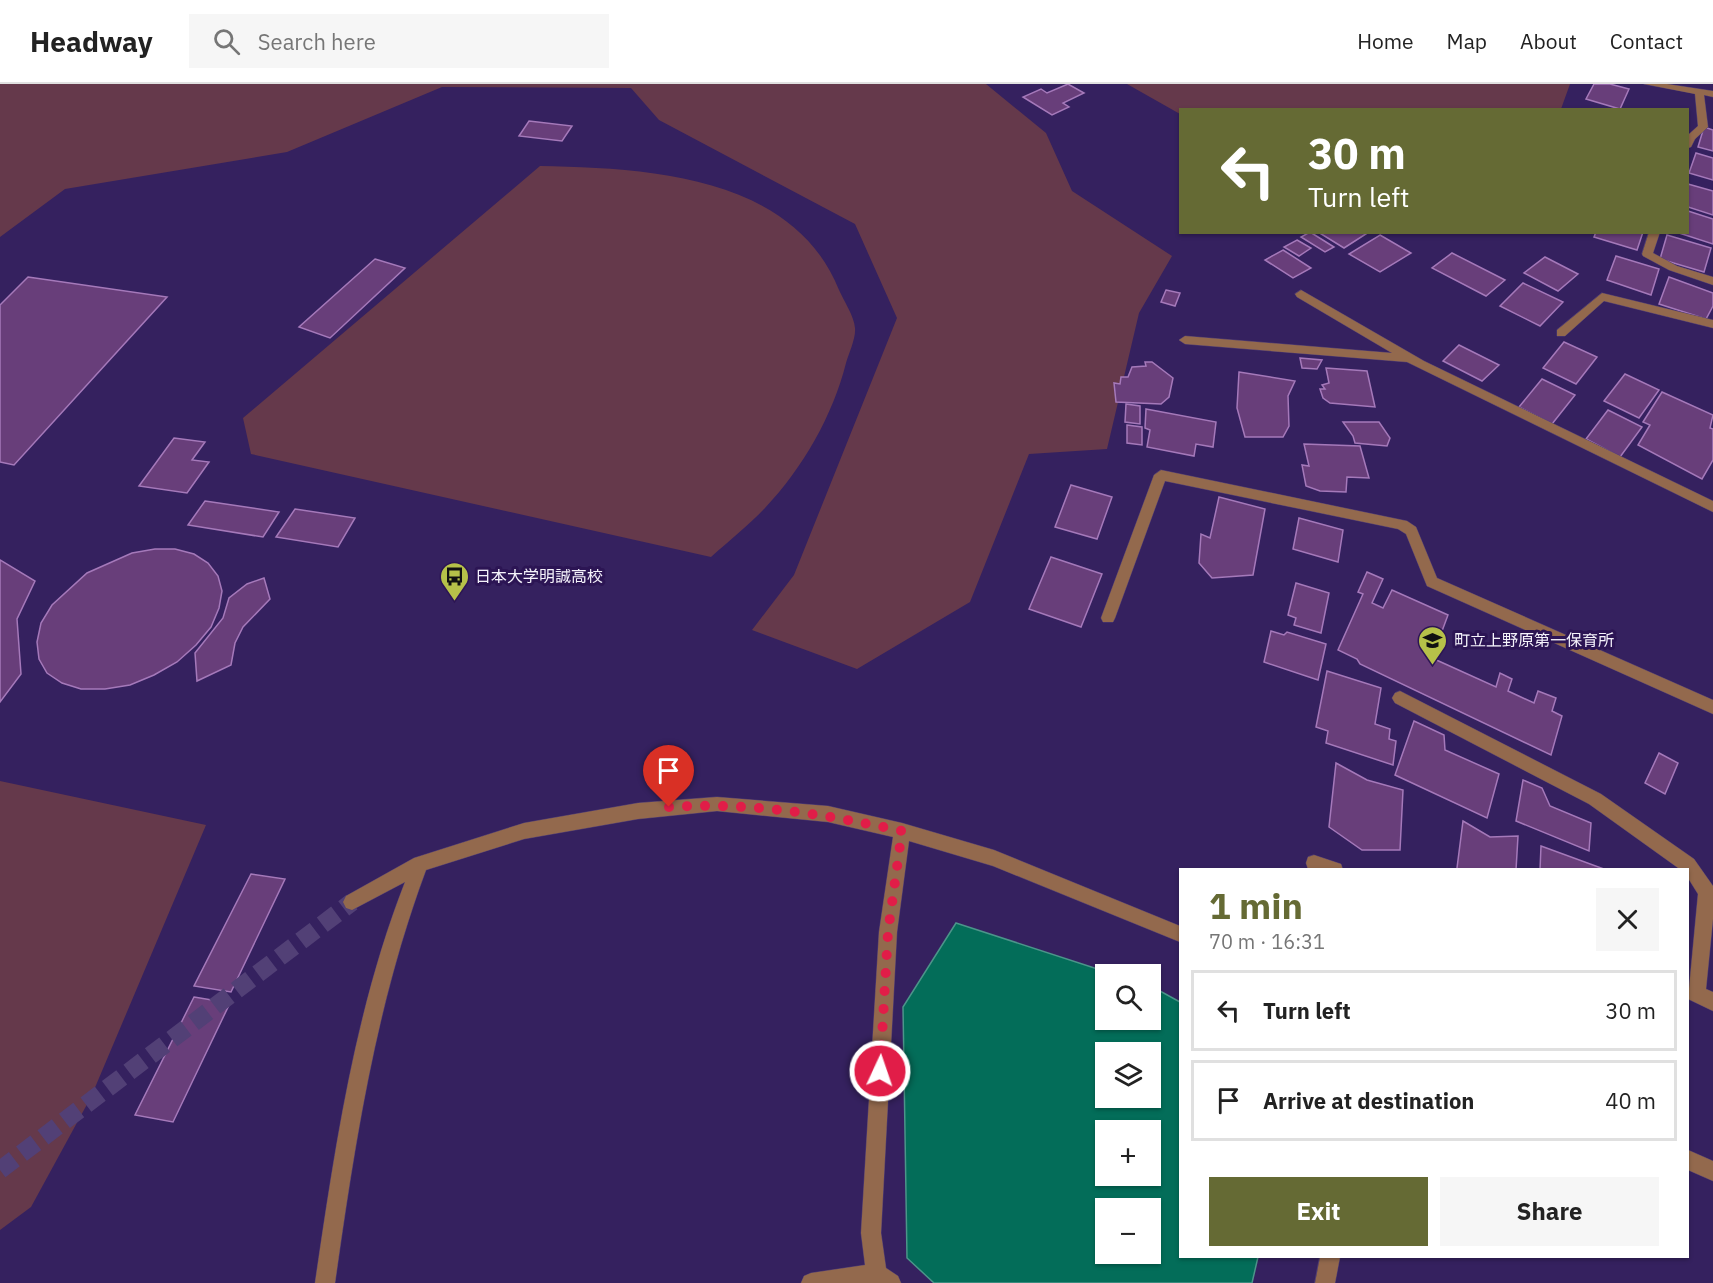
<!DOCTYPE html>
<html lang="en">
<head>
<meta charset="utf-8">
<style>
  :root { --surface:#fff; --page:#f6f6f6; --text:#222; --muted:#767676; --line:#e0e0e0; --accent:#656a34 }
  body { margin:0; font-family:"IBM Plex Sans","Noto Sans JP",sans-serif; background:var(--page); color:var(--text); height:100vh; display:flex; flex-direction:column; font-size:22px; white-space:nowrap }
  * { box-sizing:border-box; margin:0 }
  p { font-size:20px; color:var(--muted) }
  .icon { flex:none; width:33px; height:33px; fill:none; stroke:currentColor; stroke-width:2; stroke-linecap:round; stroke-linejoin:round }
  .map { position:relative; flex:1; overflow:hidden }
  .details { position:absolute; left:1179px; top:784px; width:510px; height:390px; display:flex; flex-direction:column; background:var(--surface); border-radius:0px; box-shadow:0 2px 4px #0004 }
  .details>* { flex:none }
  .top-card { position:absolute; left:1179px; top:24px; width:510px; height:126px; border-radius:0px; box-shadow:0 2px 4px #0004; background:#656a34; color:#fff; overflow:hidden }
  .tools { position:absolute; left:1095px; top:880px; display:grid; gap:12px }
  .tools a { display:grid; place-items:center; width:66px; height:66px; border-radius:0px; background:var(--surface); box-shadow:0 2px 4px #0004; font-size:30px }
  .pin { position:absolute; display:grid; place-items:center; width:51px; height:51px; color:#fff; margin:-62px -26px; border-radius:50% 50% 50% 0; rotate:-45deg; box-shadow:0 0 6px #0007 }
  .pin .icon { rotate:45deg }
  .me { position:absolute; width:66px; margin:-33px; rotate:3deg; stroke-linejoin:round; filter:drop-shadow(0 0 4px #0008) }
  .turn { display:flex; align-items:center; gap:21px; height:126px; padding:0 30px; font-size:27px }
  .turn .icon { width:78px; height:78px; stroke-width:2.5 }
  .turn b { display:block; font-size:42px; line-height:51px }
  .round { display:grid; place-items:center; flex:none; width:63px; height:63px; border-radius:0px; background:var(--page) }
  .head { display:flex; align-items:center; justify-content:space-between; height:102px; padding:0 30px }
  h1 { font-size:36px; font-weight:700; line-height:45px; color:var(--accent) }
  .cta { display:flex; gap:12px; margin-top:auto; padding:12px 30px }
  .cta a { flex:1; height:69px; border-radius:0px; background:var(--accent); color:#fff; font-size:24px; font-weight:700; line-height:69px; text-align:center }
  .cta a+a { background:var(--page); color:var(--text) }
  ul { padding:0; list-style:none }
  li { display:flex; align-items:center; gap:18px; height:81px; margin:0 12px 9px; padding:0 18px; border:3px solid var(--line); border-radius:0px }
  li div { flex:1 }
  li b { display:block; font-size:22px }
  li em { font-style:normal }
  header { display:flex; align-items:center; gap:36px; box-sizing:border-box; height:84px; padding:0 30px; background:var(--surface); border-bottom:2px solid var(--line) }
  header strong { font-size:28px }
  nav { display:flex; gap:33px; margin-inline-start:auto; font-size:21px }
  .search { width:420px; height:54px; background:var(--page); display:flex; align-items:center; gap:15px; box-sizing:border-box; padding:0 21px; border-radius:0px; color:var(--muted); font-size:22px }
  .map>svg:first-child { display:block }
  .green { fill:#65394b }
  .water { fill:#036d59; stroke:#4c958a; stroke-width:1.5; fill-rule:evenodd }
  .building { fill:#683e7a; stroke:#a579ba; stroke-width:1.5 }
  .lines { fill:none; stroke-linecap:round; stroke-linejoin:round }
  .minor-tunnel { stroke:#524076; stroke-width:18; stroke-dasharray:18 9; stroke-linecap:butt }
  .minor-casing { stroke:#503e75; stroke-width:1 }
  .minor { fill:#93694d; fill-rule:evenodd }
  .route { stroke:#e11d48; stroke-width:10; stroke-dasharray:0 18 }
  .labels { text-anchor:middle; dominant-baseline:central; stroke-width:6; stroke-linejoin:round; paint-order:stroke }
  .poi-label { font-size:16px; fill:#f5f3fb; stroke:#2c1554; text-anchor:start }
</style>
</head>
<body>
<header>
<strong>Headway</strong>
<div class="search"><svg class="icon" aria-label="search" viewBox="0 0 24 24"><circle cx="10" cy="10" r="6"/><path d="M15 15l6 6"/></svg>Search here</div>
<nav><a>Home</a><a>Map</a><a>About</a><a>Contact</a></nav>
</header>
<div class="map">
<svg width="1713" height="1199" viewBox="0 0 1713 1199">
  <rect width="100%" height="100%" fill="#35215f"/>
  <g class="green">
    <polygon points="0,0 986,0 1046,49 1072,107 1172,172 1139,229 1107,365 1029,370 970,518 857,585 752,546 794,491 897,234 855,140 659,36 631,4 442,3 287,68 65,105 0,153"/>
    <polygon points="1127,0 1570,0 1561,25 1180,26 1180,30"/>
    <path d="M540,82C647,84 793,91 839,206C844,217 854,232 855,244C856,254 849,269 846,279C833,331 803,384 765,424C749,441 729,457 711,473L251,370L243,334Z"/>
    <polygon points="0,697 206,741 91,1013 31,1123 0,1146"/>
  </g>
  <path class="water" d="M956,839L1116,891H1106V936H1150L1151,902L1180,918V1173H1258L1252,1199H934L907,1174L903,923ZM1106,969H1150V1014H1106ZM1106,1047H1150V1092H1106ZM1106,1125H1150V1170H1106Z"/>
  <g class="building">
    <polygon points="1068,0 1084,9 1063,19 1069,23 1052,31 1023,13 1041,5 1047,9"/>
    <polygon points="1594,0 1610,0 1629,5 1620,25 1586,15"/>
    <polygon points="529,37 572,42 562,57 519,52"/>
    <polygon points="1704,43 1713,46 1713,67 1698,63"/>
    <polygon points="1696,69 1713,74 1713,96 1689,89"/>
    <polygon points="1688,100 1713,107 1713,131 1688,123"/>
    <polygon points="1688,127 1713,135 1713,160 1676,148 1688,148"/>
    <polygon points="1310,148 1334,163 1325,168 1301,153"/>
    <polygon points="1318,148 1369,148 1344,164"/>
    <polygon points="1596,148 1643,148 1637,166 1594,153"/>
    <polygon points="1380,151 1411,169 1380,188 1349,170"/>
    <polygon points="1667,151 1711,164 1704,188 1660,175"/>
    <polygon points="1297,156 1311,164 1299,172 1284,163"/>
    <polygon points="1283,166 1311,184 1293,194 1265,176"/>
    <polygon points="1452,169 1505,196 1486,212 1432,184"/>
    <polygon points="1616,172 1659,185 1651,211 1607,196"/>
    <polygon points="1545,173 1578,190 1558,207 1524,189"/>
    <polygon points="375,175 405,184 330,254 299,243"/>
    <polygon points="28,193 167,213 14,381 0,378 0,221"/>
    <polygon points="1669,193 1713,209 1713,222 1706,235 1659,220"/>
    <polygon points="1523,199 1563,218 1540,242 1500,222"/>
    <polygon points="1166,206 1180,209 1175,222 1161,218"/>
    <polygon points="1564,258 1597,273 1576,300 1543,284"/>
    <polygon points="1459,261 1499,281 1482,297 1443,277"/>
    <polygon points="1300,274 1322,276 1317,285 1302,284"/>
    <polygon points="1145,278 1152,278 1173,294 1169,313 1161,320 1116,318 1114,299 1120,300 1121,293 1128,293 1132,283 1146,282"/>
    <polygon points="1326,284 1367,287 1375,323 1330,319 1323,314 1320,305 1325,305 1322,301 1329,299"/>
    <polygon points="1239,288 1295,297 1288,312 1289,342 1283,353 1245,353 1237,324"/>
    <polygon points="1625,290 1659,306 1639,334 1604,317"/>
    <polygon points="1542,295 1575,311 1552,340 1519,323"/>
    <polygon points="1662,308 1713,331 1710,344 1713,345 1713,376 1702,395 1638,361 1650,341 1643,338"/>
    <polygon points="1126,320 1140,322 1140,340 1125,338"/>
    <polygon points="1146,325 1216,338 1213,363 1196,360 1194,372 1147,363 1150,346 1145,344"/>
    <polygon points="1608,326 1642,343 1620,373 1586,355"/>
    <polygon points="1343,338 1379,338 1390,354 1387,362 1355,359 1353,352"/>
    <polygon points="1127,341 1142,343 1142,361 1127,359"/>
    <polygon points="174,354 205,358 192,376 209,378 187,409 139,402"/>
    <polygon points="1304,360 1360,362 1369,394 1347,393 1346,408 1320,407 1306,402 1302,381 1309,382"/>
    <polygon points="1071,401 1112,413 1097,455 1055,443"/>
    <polygon points="1219,413 1265,425 1253,491 1212,494 1199,479 1201,450 1210,454"/>
    <polygon points="205,417 279,428 263,453 188,441"/>
    <polygon points="295,425 355,434 338,463 276,453"/>
    <polygon points="1299,434 1343,446 1338,478 1293,465"/>
    <polygon points="155,465 175,465 194,470 208,479 218,492 222,507 219,524 211,543 196,561 177,578 154,591 130,601 105,605 81,605 62,599 47,589 39,575 37,558 41,539 52,521 87,489 132,469"/>
    <polygon points="1051,473 1102,490 1081,543 1029,525"/>
    <polygon points="0,476 35,497 17,535 21,590 0,618"/>
    <polygon points="1367,488 1383,495 1372,519 1383,524 1392,506 1448,531 1432,574 1496,603 1500,589 1512,595 1508,607 1534,619 1538,607 1556,614 1552,627 1562,632 1551,671 1360,580 1357,575 1338,566 1363,510 1358,508"/>
    <polygon points="264,494 270,515 243,543 235,559 231,581 197,597 195,569 223,534 229,514 247,500"/>
    <polygon points="1296,499 1329,509 1321,549 1294,541 1296,534 1288,531"/>
    <polygon points="1271,547 1284,551 1287,548 1326,560 1318,596 1264,578"/>
    <polygon points="1327,587 1381,604 1375,640 1390,645 1389,655 1396,657 1393,681 1326,659 1328,647 1316,643"/>
    <polygon points="1414,637 1444,651 1445,666 1499,690 1487,734 1395,691"/>
    <polygon points="1659,669 1678,679 1665,710 1645,699"/>
    <polygon points="1336,679 1367,696 1403,706 1400,766 1362,766 1329,743"/>
    <polygon points="1523,696 1542,704 1550,722 1591,739 1589,767 1516,737"/>
    <polygon points="1463,737 1490,753 1518,752 1516,786 1459,786 1457,784"/>
    <polygon points="1541,762 1604,785 1604,786 1540,786"/>
    <polygon points="251,790 285,795 231,908 194,902"/>
    <polygon points="194,913 230,919 173,1038 135,1031"/>
  </g>
  <g class="lines">
    <polyline class="minor-tunnel" points="0,1086 352,818"/>
    <defs>
      <g id="minor">
        <polygon points="1644,0 1667,0 1713,7 1713,13 1704,11 1708,43 1695,55 1691,63 1688,64 1688,51 1698,42 1695,10"/>
        <polygon points="1649,148 1660,148 1653,169 1677,182 1713,193 1713,201 1669,186 1643,172 1642,170"/>
        <polygon points="1301,206 1424,277 1713,417 1713,428 1407,278 1185,260 1179,256 1185,252 1392,269 1297,213 1295,210"/>
        <polygon points="1602,209 1713,236 1713,244 1604,217 1565,252 1557,252 1557,246"/>
        <polygon points="1161,386 1407,437 1416,443 1437,494 1713,616 1713,630 1427,502 1406,450 1398,445 1165,397 1115,534 1113,538 1103,538 1101,534 1154,391"/>
        <polygon points="1400,607 1601,710 1694,775 1713,802 1713,835 1706,905 1713,908 1713,927 1688,915 1698,810 1688,794 1688,786 1681,786 1589,720 1395,619 1392,614 1395,609"/>
        <path d="M717,713L828,722L902,739L994,766L1180,842V858L993,782L909,757L897,848L881,1149L886,1184L898,1192L901,1199H801L804,1192L811,1189L865,1181L861,1149L879,848L893,753L828,738L717,727L638,735L524,755L426,786C376,920 355,1058 335,1199H315C335,1063 355,926 405,798L352,826L346,824L343,818L346,812L414,774L524,739L638,719Z"/>
        <polygon points="1314,771 1341,780 1343,786 1308,785 1306,779 1308,773"/>
        <polygon points="1688,1066 1713,1077 1713,1097 1688,1086"/>
        <polygon points="1320,1173 1340,1173 1335,1199 1315,1199"/>
      </g>
    </defs>
    <use href="#minor" class="minor-casing"/>
    <use href="#minor" class="minor"/>
  </g>
  <g class="lines">
    <path class="route" d="M669,723C748,718 824,730 902,747L888,848L880,987"/>
  </g>
  <defs>
    <symbol id="bus-pin" viewBox="-11 -11 22 30"><path d="M0 17L-7.5 6A9.5 9.5 0 1 1 7.5 6Z" fill="#b6c149" stroke="#2c1554"/><path d="M-5-6H5V4H4V6H2V4H-2V6H-4V4H-5ZM-3.5-4V0h7V-4ZM-3.5 1.2v1.5H-2V1.2ZM2 1.2v1.5H3.5V1.2Z" fill="#111"/></symbol>
    <symbol id="school-pin" viewBox="-11 -11 22 30"><path d="M0 17L-7.5 6A9.5 9.5 0 1 1 7.5 6Z" fill="#b6c149" stroke="#2c1554"/><path d="M0-5L7-2L0 1L-7-2ZM-4 1L0 2.5L4 1V4Q0 6-4 4Z" fill="#111"/></symbol>
  </defs>
  <g fill-rule="evenodd">
    <use href="#bus-pin" x="438" y="476" width="33" height="45"/>
    <use href="#school-pin" x="1416" y="540" width="33" height="45"/>
  </g>
  <g class="labels">
    <g class="poi-label">
      <text x="475" y="492">日本大学明誠高校</text>
      <text x="1454" y="556">町立上野原第一保育所</text>
    </g>
  </g>
</svg>
<div class="tools">
<a><svg class="icon" aria-label="search" viewBox="0 0 24 24"><circle cx="10" cy="10" r="6"/><path d="M15 15l6 6"/></svg></a>
<a><svg class="icon" aria-label="layers" viewBox="0 0 24 24"><path d="M12 4l9 5-9 5-9-5zM3 14l9 5 9-5"/></svg></a>
<a>+</a>
<a>−</a>
</div>
<div class="pin" style="left:669px;top:723px;background:#d93025"><svg class="icon" aria-label="arrive" viewBox="0 0 24 24"><path d="M6 21V4h12l-3 4 3 4H6"/></svg></div>
<svg class="me" style="left:880px;top:987px" viewBox="-20 -20 40 40"><circle r="17" fill="#e11d48" stroke="#fff" stroke-width="3"/><path d="M0-11L8 9 0 5-8 9z" fill="#fff"/></svg>
<div class="top-card">
<div class="turn"><svg class="icon" aria-label="left" viewBox="0 0 24 24"><path d="M17 20v-9H6M10 6l-5 5 5 5"/></svg><div><b>30 m</b>Turn left</div></div>
</div>
<section class="details">
<div class="head"><div><h1>1 min</h1><p>70 m · 16:31</p></div><a class="round"><svg class="icon" aria-label="close" viewBox="0 0 24 24"><path d="M6 6l12 12M18 6L6 18"/></svg></a></div>
<ul>
<li><svg class="icon" aria-label="left" viewBox="0 0 24 24"><path d="M17 20v-9H6M10 6l-5 5 5 5"/></svg><div><b>Turn left</b></div><em>30 m</em></li>
<li><svg class="icon" aria-label="arrive" viewBox="0 0 24 24"><path d="M6 21V4h12l-3 4 3 4H6"/></svg><div><b>Arrive at destination</b></div><em>40 m</em></li>
</ul>
<div class="cta"><a>Exit</a><a>Share</a></div>
</section>
</div>
</body>
</html>
